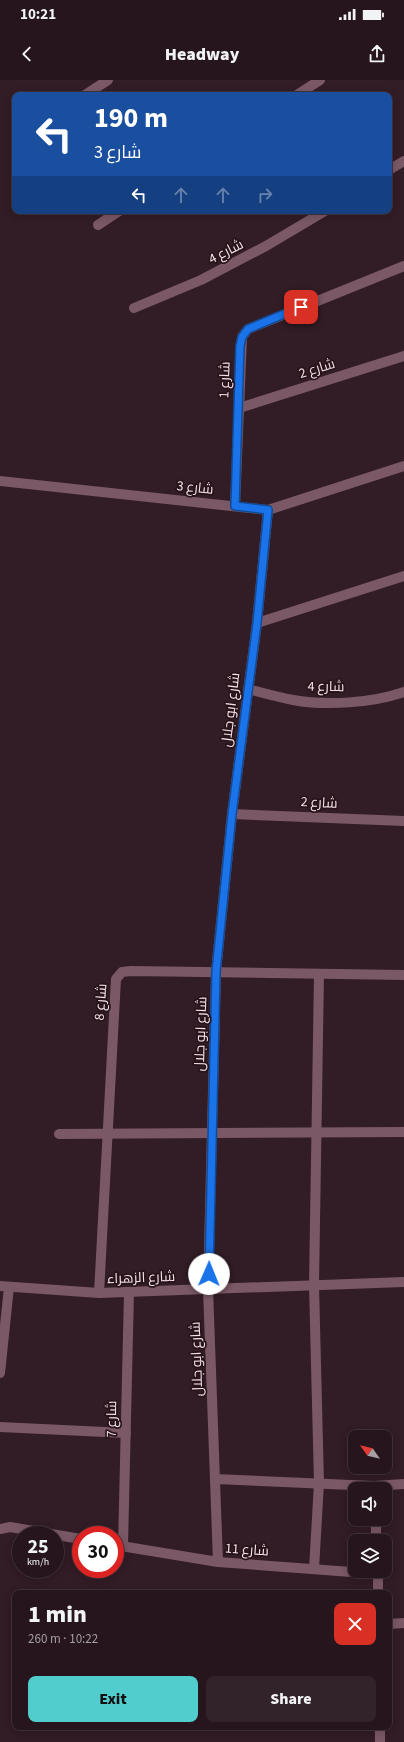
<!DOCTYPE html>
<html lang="en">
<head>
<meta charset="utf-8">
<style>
  :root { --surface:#26151c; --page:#322229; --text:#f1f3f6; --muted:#a49fa3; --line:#42343b; --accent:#52cdcd }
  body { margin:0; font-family:"Source Sans 3",Cairo,sans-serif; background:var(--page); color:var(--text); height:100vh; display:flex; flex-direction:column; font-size:15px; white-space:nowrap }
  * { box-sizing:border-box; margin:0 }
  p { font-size:13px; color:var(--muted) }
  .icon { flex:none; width:22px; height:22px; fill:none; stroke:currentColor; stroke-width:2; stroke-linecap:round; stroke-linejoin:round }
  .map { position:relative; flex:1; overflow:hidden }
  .panel { position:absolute; left:12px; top:1510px; width:380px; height:140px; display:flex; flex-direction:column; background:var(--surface); border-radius:8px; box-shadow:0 2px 10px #0003,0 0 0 1px var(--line) }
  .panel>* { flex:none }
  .guide { position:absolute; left:12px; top:12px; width:380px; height:122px; border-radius:8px; box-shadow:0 2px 10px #0003,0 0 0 1px var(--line); background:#1a4fa0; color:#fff; overflow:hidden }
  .needle { width:26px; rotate:304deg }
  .fabs { position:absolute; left:348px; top:1350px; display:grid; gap:8px }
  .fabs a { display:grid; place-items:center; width:44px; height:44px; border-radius:8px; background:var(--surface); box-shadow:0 2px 10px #0003,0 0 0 1px var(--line); font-size:20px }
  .speed { position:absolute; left:12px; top:1446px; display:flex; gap:8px; font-size:20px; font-weight:700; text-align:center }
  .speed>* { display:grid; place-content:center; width:52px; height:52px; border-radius:50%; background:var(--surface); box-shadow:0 2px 10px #0003,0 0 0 1px var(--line); line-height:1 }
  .speed small { font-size:10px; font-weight:400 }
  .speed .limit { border:6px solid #d22; background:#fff; color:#111 }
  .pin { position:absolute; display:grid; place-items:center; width:34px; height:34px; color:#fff; margin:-17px; border-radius:8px; box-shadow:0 2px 6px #0006 }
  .me { position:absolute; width:44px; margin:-22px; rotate:1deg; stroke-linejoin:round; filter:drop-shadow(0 0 3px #0008) }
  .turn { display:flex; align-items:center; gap:14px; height:84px; padding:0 16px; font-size:18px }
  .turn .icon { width:52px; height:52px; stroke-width:2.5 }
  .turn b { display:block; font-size:28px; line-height:34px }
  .lanes { display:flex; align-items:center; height:38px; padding:0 16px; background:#0003; justify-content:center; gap:20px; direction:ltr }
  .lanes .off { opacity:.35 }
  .round { display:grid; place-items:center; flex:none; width:42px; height:42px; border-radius:8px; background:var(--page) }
  .headline { display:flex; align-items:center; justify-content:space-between; height:68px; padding:0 16px }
  h1 { font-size:24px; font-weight:800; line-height:30px }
  .button { display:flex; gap:8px; margin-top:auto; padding:8px 16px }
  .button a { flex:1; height:46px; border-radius:8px; background:var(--accent); color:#111; font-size:16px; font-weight:800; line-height:46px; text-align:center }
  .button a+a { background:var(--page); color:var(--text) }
  .status { display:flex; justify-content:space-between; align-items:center; height:28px; padding:0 20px; background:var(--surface); direction:ltr }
  .status svg { height:11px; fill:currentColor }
  header { display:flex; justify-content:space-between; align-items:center; height:52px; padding:0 16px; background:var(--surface); font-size:18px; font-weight:800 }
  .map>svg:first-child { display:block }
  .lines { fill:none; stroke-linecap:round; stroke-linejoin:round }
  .street { stroke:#7a5865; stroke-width:10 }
  .route-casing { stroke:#114b97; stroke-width:10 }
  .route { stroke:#1a73e8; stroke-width:7 }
  .labels { text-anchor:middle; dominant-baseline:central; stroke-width:3.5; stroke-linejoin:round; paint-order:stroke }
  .street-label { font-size:14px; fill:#f3e3e8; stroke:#28131b }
</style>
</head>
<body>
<div class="status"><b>10:21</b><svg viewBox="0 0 49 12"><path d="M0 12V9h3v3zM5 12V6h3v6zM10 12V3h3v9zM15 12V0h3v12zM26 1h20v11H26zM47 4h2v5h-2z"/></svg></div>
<header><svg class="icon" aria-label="back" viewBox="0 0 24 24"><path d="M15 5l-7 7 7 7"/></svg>Headway<svg class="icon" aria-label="share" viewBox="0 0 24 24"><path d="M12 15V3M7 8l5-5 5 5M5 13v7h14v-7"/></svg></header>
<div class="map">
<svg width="404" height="1662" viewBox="0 0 404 1662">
  <rect width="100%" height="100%" fill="#321c25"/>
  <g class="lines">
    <g class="street">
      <polyline points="85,15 108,0"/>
      <polyline points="297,15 320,0"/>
      <polyline points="389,90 404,81"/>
      <polyline points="98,145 119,131"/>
      <polyline points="134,228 201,200 266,166 325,131"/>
      <polyline points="239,328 404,276"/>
      <polyline points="0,401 268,430 404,386"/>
      <polyline points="235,426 242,257 248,249 404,186"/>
      <polyline points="257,543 404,496"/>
      <path d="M248,609C263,613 278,617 293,620C326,626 373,623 404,612"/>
      <polyline points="232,734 404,741"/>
      <polyline points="59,1054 404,1052"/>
      <polyline points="0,1206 99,1213 404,1202"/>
      <polyline points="99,1213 116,899 122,892 131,891 404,895"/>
      <polyline points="0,1293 9,1207"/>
      <polyline points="0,1347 126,1353"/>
      <polyline points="215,1399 374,1406 404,1404"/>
      <polyline points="376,1439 376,1461"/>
      <polyline points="0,1449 10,1447 81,1459"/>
      <polyline points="115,1465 218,1482 378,1494"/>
      <polyline points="123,1466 129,1212"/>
      <polyline points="218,1482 208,1209 216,892 232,734 257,543 268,430"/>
      <polyline points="314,1489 319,1403 314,1205 319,894"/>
      <polyline points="378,1491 378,1513"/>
      <polyline points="389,1544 404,1543"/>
      <polyline points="380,1647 380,1662"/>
    </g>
  </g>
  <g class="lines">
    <defs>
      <polyline id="route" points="209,1194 216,892 232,734 257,543 268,430 235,426 240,266 242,257 248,249 301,227"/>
    </defs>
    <use href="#route" class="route-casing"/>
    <use href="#route" class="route"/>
  </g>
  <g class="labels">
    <g class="street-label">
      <text transform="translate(226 172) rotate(-27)">شارع 4</text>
      <text transform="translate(317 289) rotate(-17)">شارع 2</text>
      <text transform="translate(225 300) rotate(-88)">شارع 1</text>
      <text transform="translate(195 408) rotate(6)">شارع 3</text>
      <text transform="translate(326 607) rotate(1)">شارع 4</text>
      <text transform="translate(231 630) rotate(-83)">شارع ابو جلال</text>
      <text transform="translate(319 723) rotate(3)">شارع 2</text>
      <text transform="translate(101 922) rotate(-85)">شارع 8</text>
      <text transform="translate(201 954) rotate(-88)">شارع ابو جلال</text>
      <text transform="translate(141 1198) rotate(-2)">شارع الزهراء</text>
      <text transform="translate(197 1279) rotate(-92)">شارع ابو جلال</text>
      <text transform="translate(112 1339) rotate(-89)">شارع 7</text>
      <text transform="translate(247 1470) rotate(4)">شارع 11</text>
    </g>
  </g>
</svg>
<div class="fabs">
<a><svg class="needle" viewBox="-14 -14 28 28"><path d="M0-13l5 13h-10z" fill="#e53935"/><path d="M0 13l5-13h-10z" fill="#a49fa3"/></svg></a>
<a><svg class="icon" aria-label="sound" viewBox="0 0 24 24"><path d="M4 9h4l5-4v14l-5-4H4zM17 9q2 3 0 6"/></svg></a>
<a><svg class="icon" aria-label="layers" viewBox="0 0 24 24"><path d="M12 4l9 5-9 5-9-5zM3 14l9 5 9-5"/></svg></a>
</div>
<div class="speed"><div>25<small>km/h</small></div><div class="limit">30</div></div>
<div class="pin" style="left:301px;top:227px;background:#d93025"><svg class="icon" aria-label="arrive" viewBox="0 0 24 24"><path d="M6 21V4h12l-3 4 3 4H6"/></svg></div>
<svg class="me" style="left:209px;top:1194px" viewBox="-20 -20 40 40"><circle r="19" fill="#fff"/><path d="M0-13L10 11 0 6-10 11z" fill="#1a73e8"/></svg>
<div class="guide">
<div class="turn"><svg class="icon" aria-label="left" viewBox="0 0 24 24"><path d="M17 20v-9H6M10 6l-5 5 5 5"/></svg><div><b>190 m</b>شارع 3</div></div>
<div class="lanes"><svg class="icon" aria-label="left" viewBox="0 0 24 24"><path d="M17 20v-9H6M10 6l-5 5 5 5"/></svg><svg class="icon off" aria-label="ahead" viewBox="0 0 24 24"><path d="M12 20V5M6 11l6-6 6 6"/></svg><svg class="icon off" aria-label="ahead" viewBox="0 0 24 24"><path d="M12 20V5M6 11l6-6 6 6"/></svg><svg class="icon off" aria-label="right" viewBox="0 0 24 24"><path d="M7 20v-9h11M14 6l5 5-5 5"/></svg></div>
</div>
<section class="panel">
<div class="headline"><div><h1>1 min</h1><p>260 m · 10:22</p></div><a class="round" style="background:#d93025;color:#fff"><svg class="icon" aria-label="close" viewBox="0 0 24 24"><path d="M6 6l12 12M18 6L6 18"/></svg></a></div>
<div class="button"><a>Exit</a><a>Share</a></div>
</section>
</div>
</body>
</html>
